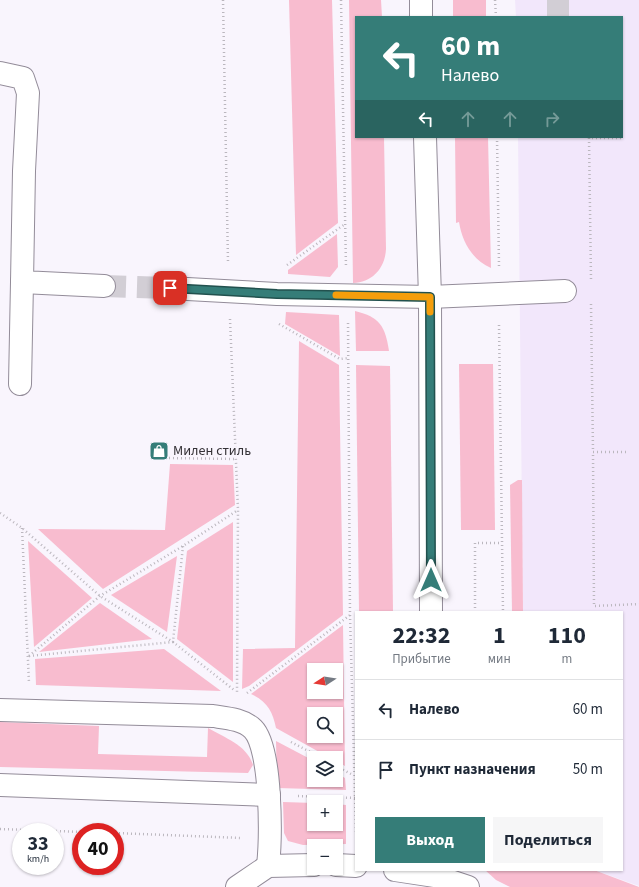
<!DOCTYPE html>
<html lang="ru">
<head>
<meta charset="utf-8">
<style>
  :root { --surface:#fff; --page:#f6f6f7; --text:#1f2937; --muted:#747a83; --line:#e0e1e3; --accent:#357d78 }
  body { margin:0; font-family:"Source Sans 3",sans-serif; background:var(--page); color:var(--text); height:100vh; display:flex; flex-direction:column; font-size:15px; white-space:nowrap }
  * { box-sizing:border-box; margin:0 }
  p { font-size:13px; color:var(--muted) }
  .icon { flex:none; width:22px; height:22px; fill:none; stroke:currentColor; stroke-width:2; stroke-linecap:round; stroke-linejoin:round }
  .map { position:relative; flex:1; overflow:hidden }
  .details { position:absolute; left:355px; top:611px; width:268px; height:260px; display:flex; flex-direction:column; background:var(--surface); border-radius:0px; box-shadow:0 1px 3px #0004 }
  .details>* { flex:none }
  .guide { position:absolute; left:355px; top:16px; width:268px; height:122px; border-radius:0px; box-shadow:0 1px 3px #0004; background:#357d78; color:#fff; overflow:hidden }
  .needle { width:26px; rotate:258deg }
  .tools { position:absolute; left:307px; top:663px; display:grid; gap:8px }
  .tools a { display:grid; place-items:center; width:36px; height:36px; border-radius:0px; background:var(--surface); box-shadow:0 1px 3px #0004; font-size:20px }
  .speed { position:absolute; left:12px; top:823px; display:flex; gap:8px; font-size:20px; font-weight:700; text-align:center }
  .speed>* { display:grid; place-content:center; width:52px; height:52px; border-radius:50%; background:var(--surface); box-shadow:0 1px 3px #0004; line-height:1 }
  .speed small { font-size:10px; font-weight:400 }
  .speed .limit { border:6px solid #d22; background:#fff; color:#111 }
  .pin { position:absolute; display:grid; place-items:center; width:34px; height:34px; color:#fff; margin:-17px; border-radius:8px; box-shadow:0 2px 6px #0006 }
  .me { position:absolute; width:44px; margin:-22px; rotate:0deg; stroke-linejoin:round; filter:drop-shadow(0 0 3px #0008) }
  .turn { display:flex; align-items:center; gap:14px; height:84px; padding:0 20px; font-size:18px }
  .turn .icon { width:52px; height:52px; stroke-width:2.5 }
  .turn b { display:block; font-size:28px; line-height:34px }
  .lanes { display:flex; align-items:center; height:38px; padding:0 20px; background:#0003; justify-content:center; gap:20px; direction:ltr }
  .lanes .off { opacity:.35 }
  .eta { display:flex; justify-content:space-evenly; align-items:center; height:68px; text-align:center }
  .eta b { font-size:24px; font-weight:700; line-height:28px }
  .button { display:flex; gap:8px; margin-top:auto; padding:8px 20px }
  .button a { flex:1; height:46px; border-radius:0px; background:var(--accent); color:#fff; font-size:16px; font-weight:700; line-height:46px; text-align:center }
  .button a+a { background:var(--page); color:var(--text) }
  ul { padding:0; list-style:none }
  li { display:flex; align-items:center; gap:12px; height:60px; padding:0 20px; border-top:1px solid var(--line) }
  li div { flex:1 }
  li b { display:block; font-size:15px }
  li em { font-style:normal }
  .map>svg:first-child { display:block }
  .built { fill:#f2e7fb }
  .green { fill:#f8bccf; fill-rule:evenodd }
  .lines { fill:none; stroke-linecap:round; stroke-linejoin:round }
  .minor-tunnel { stroke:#d2ced5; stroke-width:22; stroke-dasharray:22 11; stroke-linecap:butt }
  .minor-casing { stroke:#938c99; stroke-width:24 }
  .path { stroke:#bbb7be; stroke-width:2.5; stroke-dasharray:1 3; stroke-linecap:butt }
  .minor { stroke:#fff; stroke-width:22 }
  .route-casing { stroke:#22514e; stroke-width:10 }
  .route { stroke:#357d78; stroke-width:7 }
  .slow { stroke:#f59e0b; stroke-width:7 }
  .labels { text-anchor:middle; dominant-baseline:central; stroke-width:3; stroke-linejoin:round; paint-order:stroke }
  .poi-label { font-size:14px; fill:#343136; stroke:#f9f5fd; text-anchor:start }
</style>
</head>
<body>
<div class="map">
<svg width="639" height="887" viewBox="0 0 639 887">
  <rect width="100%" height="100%" fill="#f9f5fd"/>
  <polygon class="built" points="515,0 639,0 639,886 594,870 622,870 622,612 523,612 518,137 622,137 622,17 516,17"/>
  <g class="green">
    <polygon points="289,0 332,0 338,223 296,255"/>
    <path d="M349,0H381L382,17H356V137H384L386,249C385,268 373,282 353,283Z"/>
    <rect x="453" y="0" width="33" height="17"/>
    <path d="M455,137H488L491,268C472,260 462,241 459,222L456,223Z"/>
    <polygon points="337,234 338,267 330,277 288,274 288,270"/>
    <path d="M355,311C380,317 385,326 389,351H356Z"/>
    <polygon points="286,312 339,315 340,356 285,324"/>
    <polygon points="299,341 339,365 343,615 249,686 242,689 243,649 295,648"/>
    <polygon points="459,364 493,364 495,530 461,530"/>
    <polygon points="356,365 390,366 393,612 359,612"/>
    <polygon points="170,464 233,465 235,505 103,589 38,529 165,530"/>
    <polygon points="518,480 522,480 523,612 512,612 510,485"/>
    <polygon points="233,522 233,682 177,639 187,551"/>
    <polygon points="28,541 92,598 34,647"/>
    <polygon points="177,556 167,632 111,595"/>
    <polygon points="100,603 152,639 39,652"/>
    <path d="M343,625L345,766L336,761V758H330L276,728C273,712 267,701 251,694ZM314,670H336V692H314ZM314,714H336V736H314Z"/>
    <polygon points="164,649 221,691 36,685 35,659"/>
    <path d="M0,722L99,726L98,754L207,757L208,728C225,738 247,745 253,765L248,773L0,767Z"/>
    <polygon points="276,741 314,761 314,780 336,780 336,773 345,778 346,790 277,788"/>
    <polygon points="283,802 314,803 314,824 336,824 336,804 346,805 346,844 303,845 288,841 284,833"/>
    <polygon points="485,870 594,870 639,887 510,887 496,880"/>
  </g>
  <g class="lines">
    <g class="minor-tunnel">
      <polyline points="558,0 558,17"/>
      <polyline points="104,286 169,288"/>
    </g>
    <defs>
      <g id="minor">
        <polyline points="421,0 421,17"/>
        <polyline points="0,73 23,78 28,93 24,171 22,282 104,286"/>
        <polyline points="425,137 430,297 431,612"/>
        <polyline points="169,288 277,294 430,297 565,291"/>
        <polyline points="20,384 22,282"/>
        <path d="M0,710L213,716C226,718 243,719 253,729C272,748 271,838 268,866"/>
        <polyline points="0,785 269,795"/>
        <polyline points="336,865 356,866"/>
        <polyline points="395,870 435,876 468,887"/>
        <polyline points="237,887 268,866 314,865"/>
      </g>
    </defs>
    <use href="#minor" class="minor-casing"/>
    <g class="path">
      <polyline points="223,0 228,262"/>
      <polyline points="341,0 346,268"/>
      <polyline points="495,0 496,17"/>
      <polyline points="497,137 499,266"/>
      <polyline points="287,265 345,224"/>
      <polyline points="591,279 589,138 622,138"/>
      <polyline points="591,304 593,452"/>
      <polyline points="230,319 238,510 237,692"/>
      <polyline points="348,323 350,615 356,833"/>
      <polyline points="279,324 340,359 349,358"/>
      <polyline points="499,325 503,612"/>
      <polyline points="626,452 593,452 594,606 639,604"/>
      <polyline points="165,458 237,459"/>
      <polyline points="0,513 22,528 100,596 173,642 234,690"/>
      <polyline points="22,528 29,683"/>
      <polyline points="475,612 475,543 502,543"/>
      <polyline points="29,656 100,596 183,546 238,510"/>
      <polyline points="29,656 173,642 183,546"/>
      <polyline points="247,693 350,615"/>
      <polyline points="291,742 322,758"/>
      <polyline points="336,766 353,775"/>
      <polyline points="298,796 355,798"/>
      <polyline points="0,829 83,832"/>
      <polyline points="115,833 242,838"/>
    </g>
    <use href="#minor" class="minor"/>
  </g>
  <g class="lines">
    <defs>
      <polyline id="route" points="170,288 277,294 430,297 431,580"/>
    </defs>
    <use href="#route" class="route-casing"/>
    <use href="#route" class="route"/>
    <polyline class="slow" points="336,295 430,297 430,312"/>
  </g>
  <defs>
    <symbol id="shop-square" viewBox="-11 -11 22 22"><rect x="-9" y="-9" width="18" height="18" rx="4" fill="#357d78" stroke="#f9f5fd"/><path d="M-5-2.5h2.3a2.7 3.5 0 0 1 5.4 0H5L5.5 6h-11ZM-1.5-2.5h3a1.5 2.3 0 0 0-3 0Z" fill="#fff"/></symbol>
  </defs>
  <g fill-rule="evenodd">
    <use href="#shop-square" x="148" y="440" width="22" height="22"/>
  </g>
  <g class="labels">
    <g class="poi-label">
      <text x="173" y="451">Милен стиль</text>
    </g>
  </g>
</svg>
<div class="tools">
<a><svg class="needle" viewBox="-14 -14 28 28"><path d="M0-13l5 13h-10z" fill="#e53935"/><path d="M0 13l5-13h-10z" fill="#747a83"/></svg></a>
<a><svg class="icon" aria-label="search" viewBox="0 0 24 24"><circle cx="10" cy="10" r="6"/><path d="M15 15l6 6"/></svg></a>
<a><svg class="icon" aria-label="layers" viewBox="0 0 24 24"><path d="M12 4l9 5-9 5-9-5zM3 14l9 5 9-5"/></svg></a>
<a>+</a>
<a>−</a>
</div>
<div class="speed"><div>33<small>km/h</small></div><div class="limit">40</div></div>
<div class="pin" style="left:170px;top:288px;background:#d93025"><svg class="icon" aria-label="arrive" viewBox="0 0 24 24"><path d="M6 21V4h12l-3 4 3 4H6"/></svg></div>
<svg class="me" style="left:431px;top:580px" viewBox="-20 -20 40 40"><path d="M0-17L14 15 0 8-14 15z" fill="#357d78" stroke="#fff" stroke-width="4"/></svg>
<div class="guide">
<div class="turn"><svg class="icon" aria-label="left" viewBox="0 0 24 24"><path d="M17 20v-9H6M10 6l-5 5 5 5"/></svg><div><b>60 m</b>Налево</div></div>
<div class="lanes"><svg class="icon" aria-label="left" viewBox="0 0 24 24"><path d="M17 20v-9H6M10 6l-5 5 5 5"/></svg><svg class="icon off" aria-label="ahead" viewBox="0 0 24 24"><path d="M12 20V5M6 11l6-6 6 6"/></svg><svg class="icon off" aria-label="ahead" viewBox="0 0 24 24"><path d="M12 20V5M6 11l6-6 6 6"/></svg><svg class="icon off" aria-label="right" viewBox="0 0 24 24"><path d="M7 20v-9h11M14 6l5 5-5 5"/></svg></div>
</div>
<section class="details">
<div class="eta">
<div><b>22:32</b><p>Прибытие</p></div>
<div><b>1</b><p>мин</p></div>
<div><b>110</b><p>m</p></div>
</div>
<ul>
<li><svg class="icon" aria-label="left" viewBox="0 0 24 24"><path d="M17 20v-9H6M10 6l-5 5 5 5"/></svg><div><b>Налево</b></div><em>60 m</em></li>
<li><svg class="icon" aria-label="arrive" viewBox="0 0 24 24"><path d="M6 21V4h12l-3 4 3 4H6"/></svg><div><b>Пункт назначения</b></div><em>50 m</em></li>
</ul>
<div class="button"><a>Выход</a><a>Поделиться</a></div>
</section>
</div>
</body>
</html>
